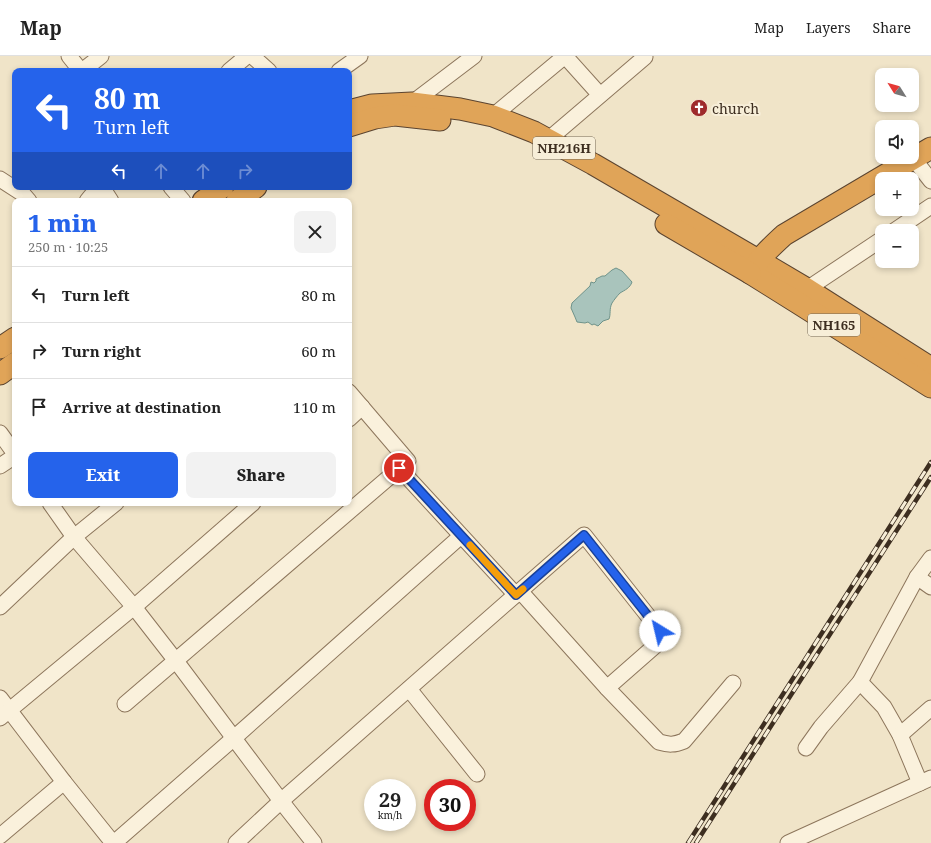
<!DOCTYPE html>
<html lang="en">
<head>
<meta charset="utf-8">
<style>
  :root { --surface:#fff; --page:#f2f2f2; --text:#222; --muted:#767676; --line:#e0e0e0; --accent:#2563eb }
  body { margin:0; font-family:"Noto Serif",serif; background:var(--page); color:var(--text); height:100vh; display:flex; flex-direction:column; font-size:15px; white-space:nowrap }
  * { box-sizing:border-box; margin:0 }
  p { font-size:13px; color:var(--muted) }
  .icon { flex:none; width:22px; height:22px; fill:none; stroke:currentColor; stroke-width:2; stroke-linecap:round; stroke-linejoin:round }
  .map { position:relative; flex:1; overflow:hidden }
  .sheet { position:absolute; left:12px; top:142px; width:340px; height:308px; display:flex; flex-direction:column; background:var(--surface); border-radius:8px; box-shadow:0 2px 6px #0003 }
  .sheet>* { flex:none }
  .banner { position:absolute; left:12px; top:12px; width:340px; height:122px; border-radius:8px; box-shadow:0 2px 6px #0003; background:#2563eb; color:#fff; overflow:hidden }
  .needle { width:26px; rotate:307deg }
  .buttons { position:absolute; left:875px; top:12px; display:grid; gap:8px }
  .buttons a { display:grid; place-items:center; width:44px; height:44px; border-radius:8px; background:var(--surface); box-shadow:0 2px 6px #0003; font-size:20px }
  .speed { position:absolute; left:364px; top:723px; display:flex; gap:8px; font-size:20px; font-weight:700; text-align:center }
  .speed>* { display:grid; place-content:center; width:52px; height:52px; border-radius:50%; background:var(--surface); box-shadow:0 2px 6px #0003; line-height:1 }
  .speed small { font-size:10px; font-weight:400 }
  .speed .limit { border:6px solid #d22; background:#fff; color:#111 }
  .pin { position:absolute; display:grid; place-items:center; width:34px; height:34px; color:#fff; margin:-17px; border:2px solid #fff; border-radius:50%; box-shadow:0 1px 4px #0007 }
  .me { position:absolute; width:44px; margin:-22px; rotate:324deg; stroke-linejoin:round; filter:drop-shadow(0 0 3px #0008) }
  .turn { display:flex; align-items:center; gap:14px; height:84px; padding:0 16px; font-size:18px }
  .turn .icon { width:52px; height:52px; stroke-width:2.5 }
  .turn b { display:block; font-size:28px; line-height:34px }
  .lanes { display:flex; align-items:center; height:38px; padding:0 16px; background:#0003; justify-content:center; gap:20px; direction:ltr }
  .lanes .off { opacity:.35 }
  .round { display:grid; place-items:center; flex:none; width:42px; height:42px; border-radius:8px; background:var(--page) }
  .overview { display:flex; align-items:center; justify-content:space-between; height:68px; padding:0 16px }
  h1 { font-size:24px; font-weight:800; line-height:30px; color:var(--accent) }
  .button { display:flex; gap:8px; margin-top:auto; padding:8px 16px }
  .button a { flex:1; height:46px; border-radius:8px; background:var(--accent); color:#fff; font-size:16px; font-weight:800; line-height:46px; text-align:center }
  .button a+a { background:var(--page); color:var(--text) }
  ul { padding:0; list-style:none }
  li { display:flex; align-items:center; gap:12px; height:56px; padding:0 16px; border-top:1px solid var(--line) }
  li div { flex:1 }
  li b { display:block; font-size:15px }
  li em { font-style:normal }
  header { display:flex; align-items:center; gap:24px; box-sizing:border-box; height:56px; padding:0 20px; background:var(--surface); border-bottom:1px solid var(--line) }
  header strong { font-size:19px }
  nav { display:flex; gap:22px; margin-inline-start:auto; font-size:14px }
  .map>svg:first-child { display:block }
  .water { fill:#a9c4bc; stroke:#6f938a }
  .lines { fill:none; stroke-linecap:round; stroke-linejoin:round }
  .minor-casing { stroke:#8d765c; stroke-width:17 }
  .highway-casing { stroke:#5b4430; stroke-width:23 }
  .minor { stroke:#faf1dc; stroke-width:15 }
  .highway { stroke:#e0a458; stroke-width:21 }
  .rail-casing { stroke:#3d2e20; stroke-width:4.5 }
  .rail { stroke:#f7eed8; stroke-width:3; stroke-dasharray:9; stroke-linecap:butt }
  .route-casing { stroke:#184099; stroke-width:10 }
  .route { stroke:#2563eb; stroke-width:7 }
  .slow { stroke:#f59e0b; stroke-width:7 }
  .labels { text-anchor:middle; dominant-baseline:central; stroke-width:4; stroke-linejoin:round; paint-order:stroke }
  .shield { fill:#f7eed8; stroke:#756857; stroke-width:1 }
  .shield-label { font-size:13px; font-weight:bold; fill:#3d2e20 }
  .poi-label { font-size:14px; fill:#3d2e20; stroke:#f7eed8; text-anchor:start }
</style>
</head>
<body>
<header>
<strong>Map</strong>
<nav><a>Map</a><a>Layers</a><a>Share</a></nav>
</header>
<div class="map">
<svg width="931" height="787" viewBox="0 0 931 787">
  <rect width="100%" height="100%" fill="#f0e4c8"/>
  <path class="water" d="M616,212L622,215L632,226C630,232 625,234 620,237C617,240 614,244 612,247C609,253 611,258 609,263L603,265L598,270L594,268L592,269L588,266L585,267L577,266L575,261L571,252L572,247L590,230L591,226L594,227L596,225V223L602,220H605L612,214Z"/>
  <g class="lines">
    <defs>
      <g id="minor">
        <polyline points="69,0 81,15"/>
        <polyline points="252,0 269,15"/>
        <polyline points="82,15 101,0"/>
        <polyline points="229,15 247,0"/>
        <polyline points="339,15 360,0"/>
        <polyline points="412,47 474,0"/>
        <polyline points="493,60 565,0 600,39"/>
        <polyline points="549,83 645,1"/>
        <polyline points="913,102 931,125"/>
        <polyline points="0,123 23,138 29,145"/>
        <polyline points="102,131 111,145"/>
        <polyline points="171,131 183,145"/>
        <polyline points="87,145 91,140 104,131"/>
        <polyline points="894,175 931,150"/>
        <polyline points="807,233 882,183"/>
        <polyline points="349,363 362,351"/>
        <polyline points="0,377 15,398"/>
        <polyline points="0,410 15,400"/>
        <polyline points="399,412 516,539"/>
        <polyline points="50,447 74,481 134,551 176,605 281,745 314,787"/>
        <polyline points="917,521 931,531"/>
        <polyline points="520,535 584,479 660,575 659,582 656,589 607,632"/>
        <polyline points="0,551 74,481 116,447"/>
        <polyline points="860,626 884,651 900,679 920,727"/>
        <polyline points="409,633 477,718"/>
        <polyline points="0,642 64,726 113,787"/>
        <polyline points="125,648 408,405 349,336"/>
        <polyline points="0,662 134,551 253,447"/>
        <polyline points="900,679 931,652"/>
        <polyline points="806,692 821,671 860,626 917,521 931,502"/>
        <polyline points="0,780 64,726"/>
        <polyline points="114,787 234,682 461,480"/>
        <path d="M236,787L281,745L520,535L607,632L659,686C669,689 674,689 684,685L733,627"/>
        <polyline points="788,787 931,722"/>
      </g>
      <g id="highway">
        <polyline points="349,55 372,49 412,47 460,53 493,60 534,76 593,108 758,204 807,233 931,312"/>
        <polyline points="349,70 375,62 395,59 440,64"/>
        <path d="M931,92L784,179C770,192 760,201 750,217L798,247L931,331"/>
        <polyline points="203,145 223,131"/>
        <polyline points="237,145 256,131"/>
        <polyline points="666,168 750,217"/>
        <polyline points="0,292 15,282"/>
        <polyline points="0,318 15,307"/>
      </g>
    </defs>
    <use href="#minor" class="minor-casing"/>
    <use href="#highway" class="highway-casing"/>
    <use href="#minor" class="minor"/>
    <use href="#highway" class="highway"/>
    <defs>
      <g id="rail">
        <polyline points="688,787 931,406"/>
        <polyline points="696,787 931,421"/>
      </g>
    </defs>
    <use href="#rail" class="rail-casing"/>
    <use href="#rail" class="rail"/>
  </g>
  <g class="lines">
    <defs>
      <polyline id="route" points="399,412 516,539 584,479 660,575"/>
    </defs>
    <use href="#route" class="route-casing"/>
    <use href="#route" class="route"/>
    <polyline class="slow" points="470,489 516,539 523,533"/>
  </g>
  <defs>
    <symbol id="church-disc" viewBox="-11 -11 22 22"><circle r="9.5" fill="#9e2a2b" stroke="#f7eed8"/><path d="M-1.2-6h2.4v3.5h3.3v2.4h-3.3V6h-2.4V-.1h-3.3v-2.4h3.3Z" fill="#fff"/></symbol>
  </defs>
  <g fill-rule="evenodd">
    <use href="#church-disc" x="689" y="42" width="20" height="20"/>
  </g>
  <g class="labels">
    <g class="shield">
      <rect x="533" y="81" width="62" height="22" rx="3"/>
      <rect x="808" y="258" width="52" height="22" rx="3"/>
    </g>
    <g class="shield-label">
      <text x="564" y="92">NH216H</text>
      <text x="834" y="269">NH165</text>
    </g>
    <g class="poi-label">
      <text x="712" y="52">church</text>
    </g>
  </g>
</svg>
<div class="buttons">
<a><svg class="needle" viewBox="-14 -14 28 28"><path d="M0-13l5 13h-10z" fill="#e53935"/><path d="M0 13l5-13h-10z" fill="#767676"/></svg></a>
<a><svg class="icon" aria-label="sound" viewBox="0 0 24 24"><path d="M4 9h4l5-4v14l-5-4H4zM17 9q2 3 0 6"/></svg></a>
<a>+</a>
<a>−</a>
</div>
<div class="speed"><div>29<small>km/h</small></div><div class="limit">30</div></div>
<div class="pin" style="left:399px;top:412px;background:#d93025"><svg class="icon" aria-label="arrive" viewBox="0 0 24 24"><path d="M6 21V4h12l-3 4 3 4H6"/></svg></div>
<svg class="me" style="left:660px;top:575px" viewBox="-20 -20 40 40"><circle r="19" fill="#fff"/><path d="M0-13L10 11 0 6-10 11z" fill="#2563eb"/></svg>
<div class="banner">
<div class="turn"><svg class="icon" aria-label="left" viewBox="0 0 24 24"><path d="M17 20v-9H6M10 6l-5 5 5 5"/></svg><div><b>80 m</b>Turn left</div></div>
<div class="lanes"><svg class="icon" aria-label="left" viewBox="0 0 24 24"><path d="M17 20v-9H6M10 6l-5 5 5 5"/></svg><svg class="icon off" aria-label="ahead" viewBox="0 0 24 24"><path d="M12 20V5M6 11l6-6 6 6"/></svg><svg class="icon off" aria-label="ahead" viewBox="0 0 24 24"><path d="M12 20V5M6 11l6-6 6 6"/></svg><svg class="icon off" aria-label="right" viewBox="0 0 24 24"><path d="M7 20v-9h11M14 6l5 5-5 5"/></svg></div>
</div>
<section class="sheet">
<div class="overview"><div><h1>1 min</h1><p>250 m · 10:25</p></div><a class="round"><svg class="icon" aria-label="close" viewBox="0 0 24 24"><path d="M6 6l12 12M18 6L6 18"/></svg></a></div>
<ul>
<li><svg class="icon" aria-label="left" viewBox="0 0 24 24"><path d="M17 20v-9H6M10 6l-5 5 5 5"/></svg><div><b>Turn left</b></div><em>80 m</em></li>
<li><svg class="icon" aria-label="right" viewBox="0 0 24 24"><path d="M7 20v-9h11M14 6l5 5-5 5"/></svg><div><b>Turn right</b></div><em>60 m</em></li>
<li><svg class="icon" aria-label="arrive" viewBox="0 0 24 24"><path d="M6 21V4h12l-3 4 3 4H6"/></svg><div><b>Arrive at destination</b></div><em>110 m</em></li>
</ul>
<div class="button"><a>Exit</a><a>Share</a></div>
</section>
</div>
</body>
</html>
